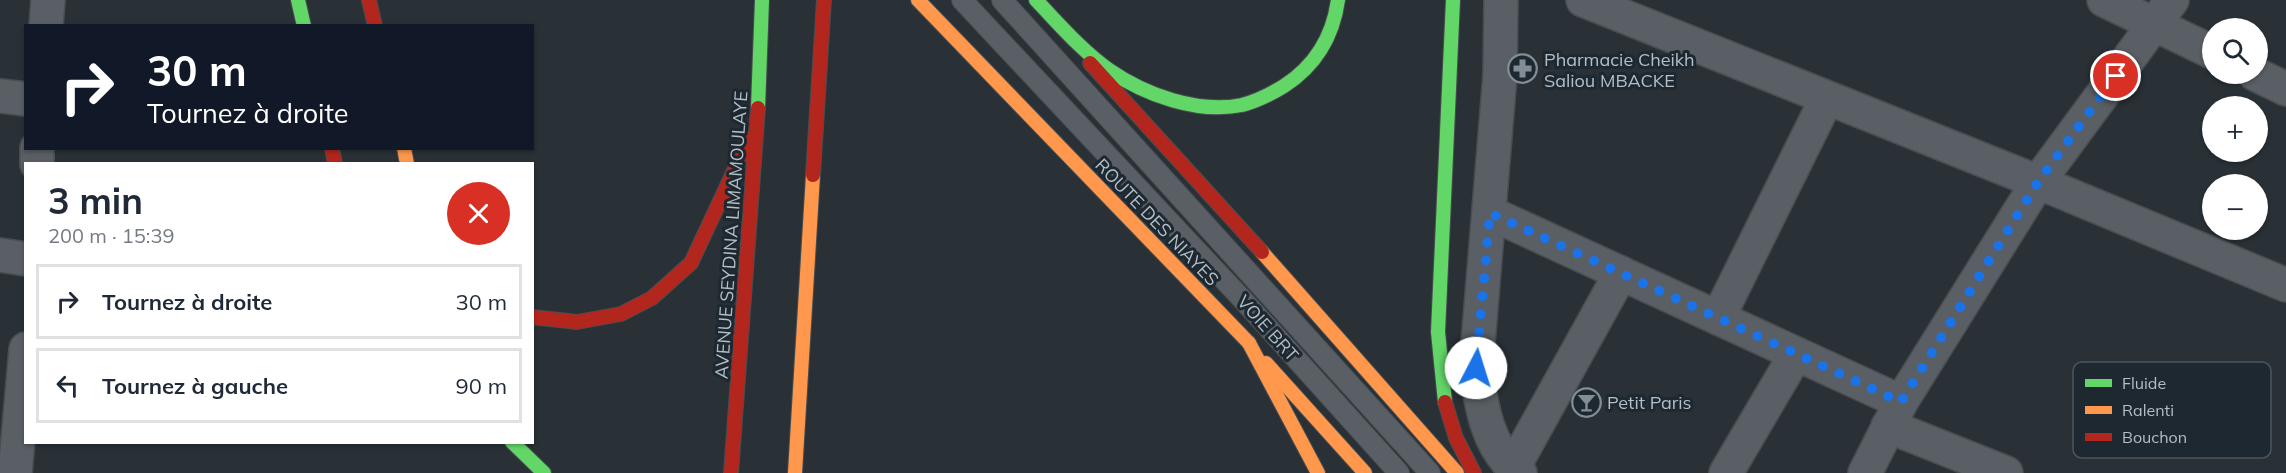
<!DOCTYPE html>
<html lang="fr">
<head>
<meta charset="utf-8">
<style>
  :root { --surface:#fff; --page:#f6f6f7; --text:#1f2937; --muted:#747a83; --line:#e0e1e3 }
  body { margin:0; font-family:Mulish,sans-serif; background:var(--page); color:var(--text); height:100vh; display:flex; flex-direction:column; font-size:22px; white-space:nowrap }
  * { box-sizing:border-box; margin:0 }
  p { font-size:20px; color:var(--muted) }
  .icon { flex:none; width:33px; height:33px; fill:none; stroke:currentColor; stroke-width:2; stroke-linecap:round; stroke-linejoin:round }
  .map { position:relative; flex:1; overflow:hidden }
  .side { position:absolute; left:24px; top:162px; width:510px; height:282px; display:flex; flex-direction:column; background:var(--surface); border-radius:0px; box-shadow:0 2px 4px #0004 }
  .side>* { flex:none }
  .guide { position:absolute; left:24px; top:24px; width:510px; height:126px; border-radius:0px; box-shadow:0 2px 4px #0004; background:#111827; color:#fff; overflow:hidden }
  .controls { position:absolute; left:2202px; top:18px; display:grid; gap:12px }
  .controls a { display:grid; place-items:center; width:66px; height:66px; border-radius:50%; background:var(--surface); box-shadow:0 2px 4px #0004; font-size:30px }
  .pin { position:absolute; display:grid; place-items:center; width:51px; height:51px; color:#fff; margin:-26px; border:3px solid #fff; border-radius:50%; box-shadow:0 2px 6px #0007 }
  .me { position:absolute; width:66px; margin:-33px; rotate:5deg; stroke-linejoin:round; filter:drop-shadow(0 0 4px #0008) }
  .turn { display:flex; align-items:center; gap:21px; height:126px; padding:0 24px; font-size:27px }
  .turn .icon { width:78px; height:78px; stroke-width:2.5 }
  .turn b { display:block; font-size:42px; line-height:51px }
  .round { display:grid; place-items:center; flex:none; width:63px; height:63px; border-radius:32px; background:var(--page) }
  .head { display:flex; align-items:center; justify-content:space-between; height:102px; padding:0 24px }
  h1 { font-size:36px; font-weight:700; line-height:45px }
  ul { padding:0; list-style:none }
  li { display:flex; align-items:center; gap:18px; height:75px; margin:0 12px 9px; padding:0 12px; border:3px solid var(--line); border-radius:0px }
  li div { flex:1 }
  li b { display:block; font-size:22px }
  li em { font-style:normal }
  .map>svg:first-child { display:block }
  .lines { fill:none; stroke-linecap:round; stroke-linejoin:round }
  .lane-casing { stroke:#474d51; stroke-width:22 }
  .street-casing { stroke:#474d51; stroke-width:36 }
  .fast-casing { stroke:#474d51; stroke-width:16 }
  .slow-casing { stroke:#474d51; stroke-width:16 }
  .jam-casing { stroke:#474d51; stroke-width:16 }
  .lane { stroke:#595f64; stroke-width:20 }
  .street { stroke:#595f64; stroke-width:33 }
  .fast { stroke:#63d668; stroke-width:14 }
  .slow { stroke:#ff974d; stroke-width:14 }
  .jam { stroke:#b3261e; stroke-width:14 }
  .route { stroke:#1a73e8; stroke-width:10; stroke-dasharray:0 18 }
  .labels { text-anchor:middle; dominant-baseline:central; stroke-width:6; stroke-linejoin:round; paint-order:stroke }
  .poi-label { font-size:18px; fill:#b3bec7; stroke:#1d2830; text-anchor:start }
  .street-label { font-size:18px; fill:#b3bec7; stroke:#1d2830 }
  .key { fill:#1d2830; stroke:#4a555d; stroke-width:1.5 }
  .key-label { font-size:16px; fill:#b3bec7 }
</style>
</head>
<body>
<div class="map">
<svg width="2286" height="473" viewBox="0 0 2286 473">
  <rect width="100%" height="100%" fill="#293136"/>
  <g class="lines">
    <defs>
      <g id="lane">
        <polyline points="962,0 1243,300 1399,473"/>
        <polyline points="1002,0 1430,473"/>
      </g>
      <g id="street">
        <path d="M1501,0L1500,75L1476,368C1481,405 1487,449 1520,473"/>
        <polyline points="1583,0 2038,182 2286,285"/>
        <polyline points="2104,0 2212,52"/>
        <polyline points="46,26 48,0"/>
        <polyline points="2255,74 2286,89"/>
        <polyline points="0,96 26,99"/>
        <polyline points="37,164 37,148"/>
        <polyline points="1490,213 1901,402"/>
        <polyline points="0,255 26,259"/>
        <polyline points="1718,318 1827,98"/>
        <polyline points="1888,426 2006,473"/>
        <polyline points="1513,468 1621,273"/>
        <polyline points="15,473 26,349"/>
        <polyline points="1726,473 1796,354"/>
        <polyline points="1865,473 1901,402 2038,182 2172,0"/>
      </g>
      <g id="fast">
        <polyline points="298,0 304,26"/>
        <path d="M1036,0C1059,24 1081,50 1109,70C1145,95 1198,114 1242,105C1257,101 1271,94 1284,86C1315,66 1333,36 1338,0"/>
        <polyline points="758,108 762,0"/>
        <polyline points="1445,402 1438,332 1453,0"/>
        <polyline points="512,442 544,473"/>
      </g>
      <g id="slow">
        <polyline points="918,0 1249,343"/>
        <polyline points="404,148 407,164"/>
        <polyline points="1262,252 1457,473"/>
        <polyline points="1249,343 1318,473"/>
        <polyline points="1266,363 1365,473"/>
        <polyline points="795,473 813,175"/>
      </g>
      <g id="jam">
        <polyline points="369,0 375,26"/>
        <polyline points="1090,63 1262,252"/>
        <polyline points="332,148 335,164"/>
        <polyline points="813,175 824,0"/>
        <polyline points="532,317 577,322 621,314 652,298 691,263 749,139"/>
        <polyline points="1445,402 1456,438 1474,473"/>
        <polyline points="731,473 758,108"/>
      </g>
    </defs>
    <use href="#lane" class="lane-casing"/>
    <use href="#street" class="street-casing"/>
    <use href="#fast" class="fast-casing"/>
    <use href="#slow" class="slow-casing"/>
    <use href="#jam" class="jam-casing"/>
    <use href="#lane" class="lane"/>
    <use href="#street" class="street"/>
    <use href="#fast" class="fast"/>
    <use href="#slow" class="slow"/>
    <use href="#jam" class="jam"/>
  </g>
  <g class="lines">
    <polyline class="route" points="1476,368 1490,213 1901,402 2038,182 2116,76"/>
  </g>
  <defs>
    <symbol id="pharmacy-ring" viewBox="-11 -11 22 22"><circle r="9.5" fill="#1d2830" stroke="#838d94" stroke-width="1.5"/><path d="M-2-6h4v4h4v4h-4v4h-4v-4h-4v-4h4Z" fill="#838d94"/></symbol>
    <symbol id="bar-ring" viewBox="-11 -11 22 22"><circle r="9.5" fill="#1d2830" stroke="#838d94" stroke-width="1.5"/><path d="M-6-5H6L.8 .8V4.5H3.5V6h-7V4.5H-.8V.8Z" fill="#838d94"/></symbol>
  </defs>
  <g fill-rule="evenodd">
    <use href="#pharmacy-ring" x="1506" y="52" width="33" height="33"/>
    <use href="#bar-ring" x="1570" y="386" width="33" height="33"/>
  </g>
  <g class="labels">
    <g class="poi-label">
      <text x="1544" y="59">Pharmacie Cheikh<tspan x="1544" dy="21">Saliou MBACKE</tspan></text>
      <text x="1607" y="402">Petit Paris</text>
    </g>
    <g class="street-label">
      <text transform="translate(1157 222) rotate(46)">ROUTE DES NIAYES</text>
      <text transform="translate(731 235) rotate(-86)">AVENUE SEYDINA LIMAMOULAYE</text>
      <text transform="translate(1268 328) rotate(48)">VOIE BRT</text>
    </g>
  </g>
  <rect x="2073" y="362" width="198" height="96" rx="9" class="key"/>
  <rect x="2085" y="379" width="27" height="8" fill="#63d668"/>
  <rect x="2085" y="406" width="27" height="8" fill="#ff974d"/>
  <rect x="2085" y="433" width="27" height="8" fill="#b3261e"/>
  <g class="key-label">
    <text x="2122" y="389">Fluide</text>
    <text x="2122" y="416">Ralenti</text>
    <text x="2122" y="443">Bouchon</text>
  </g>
</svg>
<div class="controls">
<a><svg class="icon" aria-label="search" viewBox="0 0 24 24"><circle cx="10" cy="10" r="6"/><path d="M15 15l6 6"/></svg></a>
<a>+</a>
<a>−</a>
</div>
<div class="pin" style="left:2116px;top:76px;background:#d93025"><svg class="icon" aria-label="arrive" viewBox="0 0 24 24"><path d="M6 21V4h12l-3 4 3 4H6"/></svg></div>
<svg class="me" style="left:1476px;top:368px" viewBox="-20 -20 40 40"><circle r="19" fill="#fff"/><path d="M0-13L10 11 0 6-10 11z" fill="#1a73e8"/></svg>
<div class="guide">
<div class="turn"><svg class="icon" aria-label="right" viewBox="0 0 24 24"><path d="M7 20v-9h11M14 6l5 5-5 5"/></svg><div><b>30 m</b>Tournez à droite</div></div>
</div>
<section class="side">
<div class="head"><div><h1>3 min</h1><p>200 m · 15:39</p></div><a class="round" style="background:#d93025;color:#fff"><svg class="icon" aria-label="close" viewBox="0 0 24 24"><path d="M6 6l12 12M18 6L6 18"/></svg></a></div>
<ul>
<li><svg class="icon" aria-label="right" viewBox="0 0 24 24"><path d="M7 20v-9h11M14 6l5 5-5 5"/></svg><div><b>Tournez à droite</b></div><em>30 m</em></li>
<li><svg class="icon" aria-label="left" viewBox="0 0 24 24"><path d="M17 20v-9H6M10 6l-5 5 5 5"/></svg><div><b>Tournez à gauche</b></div><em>90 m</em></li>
</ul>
</section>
</div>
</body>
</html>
